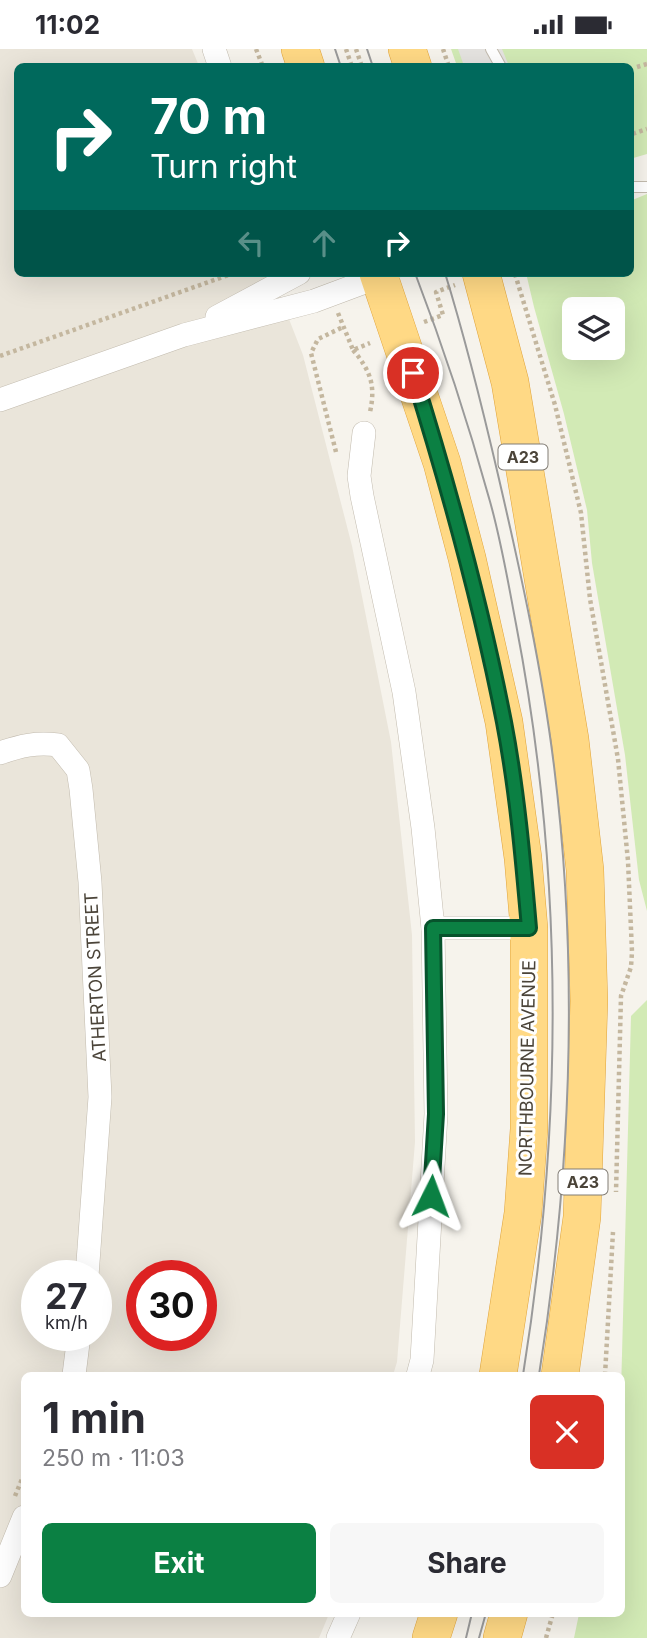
<!DOCTYPE html>
<html lang="en">
<head>
<meta charset="utf-8">
<style>
  :root { --surface:#fff; --page:#f7f7f7; --text:#2b2b33; --muted:#7c7c81; --accent:#0b8043 }
  body { margin:0; font-family:Inter,sans-serif; background:var(--page); color:var(--text); height:100vh; display:flex; flex-direction:column; font-size:26px; white-space:nowrap }
  * { box-sizing:border-box; margin:0 }
  p { font-size:23px; color:var(--muted) }
  .icon { flex:none; width:38px; height:38px; fill:none; stroke:currentColor; stroke-width:2; stroke-linecap:round; stroke-linejoin:round }
  .map { position:relative; flex:1; overflow:hidden }
  .drawer { position:absolute; left:21px; top:1323px; width:604px; height:245px; display:flex; flex-direction:column; background:var(--surface); border-radius:10px; box-shadow:0 7px 28px #0002 }
  .drawer>* { flex:none }
  .guide { position:absolute; left:14px; top:14px; width:620px; height:214px; border-radius:10px; box-shadow:0 7px 28px #0002; background:#00695c; color:#fff; overflow:hidden }
  .buttons { position:absolute; left:562px; top:248px; display:grid; gap:14px }
  .buttons a { display:grid; place-items:center; width:63px; height:63px; border-radius:10px; background:var(--surface); box-shadow:0 7px 28px #0002; font-size:35px }
  .speed { position:absolute; left:21px; top:1211px; display:flex; gap:14px; font-size:35px; font-weight:700; text-align:center }
  .speed>* { display:grid; place-content:center; width:91px; height:91px; border-radius:50%; background:var(--surface); box-shadow:0 7px 28px #0002; line-height:1 }
  .speed small { font-size:18px; font-weight:400 }
  .speed .limit { border:10px solid #d22; background:#fff; color:#111 }
  .pin { position:absolute; display:grid; place-items:center; width:60px; height:60px; color:#fff; margin:-30px; border:4px solid #fff; border-radius:50%; box-shadow:0 2px 7px #0007 }
  .me { position:absolute; width:77px; margin:-38px; rotate:3deg; stroke-linejoin:round; filter:drop-shadow(0 0 5px #0008) }
  .turn { display:flex; align-items:center; gap:24px; height:147px; padding:0 21px; font-size:32px }
  .turn .icon { width:91px; height:91px; stroke-width:2.5 }
  .turn b { display:block; font-size:49px; line-height:60px }
  .lanes { display:flex; align-items:center; height:66px; padding:0 21px; background:#0003; justify-content:center; gap:35px; direction:ltr }
  .lanes .off { opacity:.35 }
  .round { display:grid; place-items:center; flex:none; width:74px; height:74px; border-radius:10px; background:var(--page) }
  .summary { display:flex; align-items:center; justify-content:space-between; height:119px; padding:0 21px }
  h1 { font-size:42px; font-weight:700; line-height:52px }
  .primary-button { display:flex; gap:14px; margin-top:auto; padding:14px 21px }
  .primary-button a { flex:1; height:80px; border-radius:10px; background:var(--accent); color:#fff; font-size:28px; font-weight:700; line-height:80px; text-align:center }
  .primary-button a+a { background:var(--page); color:var(--text) }
  .status { display:flex; justify-content:space-between; align-items:center; height:49px; padding:0 35px; background:var(--surface); direction:ltr }
  .status svg { height:19px; fill:currentColor }
  .map>svg:first-child { display:block }
  .residential { fill:#eae5da; fill-rule:evenodd }
  .green { fill:#d2eab5; fill-rule:evenodd }
  .parking { fill:#e5e3e0 }
  .lines { fill:none; stroke-linecap:round; stroke-linejoin:round }
  .service-casing { stroke:#c2bbae; stroke-width:12 }
  .minor-casing { stroke:#c2bbae; stroke-width:24 }
  .trunk-casing { stroke:#e0a43c; stroke-width:38 }
  .path { stroke:#c4b79f; stroke-width:4.5; stroke-dasharray:3.5 3.5; stroke-linecap:butt }
  .service { stroke:#fff; stroke-width:10 }
  .minor { stroke:#fff; stroke-width:23 }
  .trunk { stroke:#ffd985; stroke-width:37 }
  .tram { stroke:#9a9a9a; stroke-width:2 }
  .route-casing { stroke:#07532c; stroke-width:18 }
  .route { stroke:#0b8043; stroke-width:12 }
  .labels { text-anchor:middle; dominant-baseline:central; stroke-width:6; stroke-linejoin:round; paint-order:stroke }
  .shield { fill:#fff; stroke:#817c74; stroke-width:2 }
  .shield-label { font-size:16px; font-weight:bold; fill:#4b4439 }
  .street-label { font-size:18px; fill:#4b4439; stroke:#fff }
</style>
</head>
<body>
<div class="status"><b>11:02</b><svg viewBox="0 0 49 12"><path d="M0 12V9h3v3zM5 12V6h3v6zM10 12V3h3v9zM15 12V0h3v12zM26 1h20v11H26zM47 4h2v5h-2z"/></svg></div>
<div class="map">
<svg width="647" height="1589" viewBox="0 0 647 1589">
  <rect width="100%" height="100%" fill="#f6f3ec"/>
  <path class="residential" d="M0,0H192L199,17L18,18V224H271L303,306L352,497L391,693L412,886L415,1093L397,1313L393,1326H24V1564L329,1565L319,1589H0ZM37,1227H96V1286H37ZM142,1227H201V1286H142Z"/>
  <g class="green">
    <polygon points="451,0 647,0 647,105 630,110 630,18 457,17"/>
    <path d="M647,145V862L639,831L625,706L592,514L587,461L564,365L534,258L526,224H630V152ZM574,261H612V299H574Z"/>
    <polygon points="647,951 647,1589 574,1589 579,1565 621,1564 621,1343 631,967"/>
  </g>
  <polygon class="parking" points="458,0 502,0 509,17 464,17"/>
  <g class="lines">
    <defs>
      <g id="service">
        <polyline points="491,0 501,18"/>
        <polyline points="630,138 647,138"/>
      </g>
      <g id="minor">
        <polyline points="214,0 220,18"/>
        <polyline points="217,268 299,224"/>
        <polyline points="0,351 184,286 314,252 389,224"/>
        <polyline points="364,384 359,427 362,447 404,643 423,779 433,879 436,1065 422,1311 418,1326"/>
        <path d="M0,704C20,697 36,693 58,696L78,721L81,740L90,833L100,1048L87,1227"/>
        <polyline points="433,879 529,879"/>
        <polyline points="74,1326 79,1286"/>
        <polyline points="0,1527 24,1468"/>
        <polyline points="338,1589 349,1564"/>
      </g>
      <g id="trunk">
        <polyline points="300,0 306,18"/>
        <polyline points="407,0 413,18"/>
        <polyline points="378,224 442,414 467,509 504,673 523,809 529,879 529,1080 523,1164 498,1326"/>
        <polyline points="481,224 510,333 570,690 585,821 589,952 582,1168 560,1326"/>
        <polyline points="431,1589 439,1564"/>
        <polyline points="502,1589 509,1564"/>
      </g>
    </defs>
    <use href="#service" class="service-casing"/>
    <use href="#minor" class="minor-casing"/>
    <use href="#trunk" class="trunk-casing"/>
    <g class="path">
      <polyline points="256,0 263,18"/>
      <polyline points="346,0 352,18"/>
      <polyline points="356,0 362,18"/>
      <polyline points="443,0 449,18"/>
      <polyline points="637,18 647,15"/>
      <polyline points="630,79 632,85 647,80"/>
      <polyline points="515,225 555,356 581,464 590,550 618,710 628,812 632,903 631,918 621,947 616,1143"/>
      <polyline points="338,264 353,301 370,294"/>
      <polyline points="424,273 443,266 436,243 455,236"/>
      <path d="M353,301C370,321 376,336 370,363"/>
      <polyline points="0,307 234,224"/>
      <polyline points="336,403 311,304 318,290 343,278"/>
      <polyline points="605,1326 613,1183"/>
      <polyline points="15,1447 24,1425"/>
      <polyline points="546,1589 553,1564"/>
    </g>
    <use href="#service" class="service"/>
    <use href="#minor" class="minor"/>
    <use href="#trunk" class="trunk"/>
    <g class="tram">
      <polyline points="335,0 341,18"/>
      <polyline points="367,0 373,18"/>
      <path d="M415,224C443,297 468,373 489,449C501,490 508,533 516,575C564,824 563,1077 523,1326"/>
      <path d="M445,224C466,292 483,361 499,430C521,525 542,620 554,717C579,919 571,1126 539,1326"/>
      <polyline points="466,1589 472,1564"/>
      <polyline points="479,1589 486,1564"/>
    </g>
  </g>
  <g class="lines">
    <defs>
      <path id="route" d="M413,324C449,439 481,555 504,673C517,741 523,810 529,879H433L436,1065L431,1147"/>
    </defs>
    <use href="#route" class="route-casing"/>
    <use href="#route" class="route"/>
  </g>
  <g class="labels">
    <g class="shield">
      <rect x="498.5" y="395.5" width="49" height="25" rx="5"/>
      <rect x="558.5" y="1120.5" width="49" height="25" rx="5"/>
    </g>
    <g class="shield-label">
      <text x="523" y="408">A23</text>
      <text x="583" y="1133">A23</text>
    </g>
    <g class="street-label">
      <text transform="translate(95 928) rotate(-93)">ATHERTON STREET</text>
      <text transform="translate(527 1019) rotate(-89)">NORTHBOURNE AVENUE</text>
    </g>
  </g>
</svg>
<div class="buttons">
<a><svg class="icon" aria-label="layers" viewBox="0 0 24 24"><path d="M12 4l9 5-9 5-9-5zM3 14l9 5 9-5"/></svg></a>
</div>
<div class="speed"><div>27<small>km/h</small></div><div class="limit">30</div></div>
<div class="pin" style="left:413px;top:324px;background:#d93025"><svg class="icon" aria-label="arrive" viewBox="0 0 24 24"><path d="M6 21V4h12l-3 4 3 4H6"/></svg></div>
<svg class="me" style="left:431px;top:1147px" viewBox="-20 -20 40 40"><path d="M0-17L14 15 0 8-14 15z" fill="#0b8043" stroke="#fff" stroke-width="4"/></svg>
<div class="guide">
<div class="turn"><svg class="icon" aria-label="right" viewBox="0 0 24 24"><path d="M7 20v-9h11M14 6l5 5-5 5"/></svg><div><b>70 m</b>Turn right</div></div>
<div class="lanes"><svg class="icon off" aria-label="left" viewBox="0 0 24 24"><path d="M17 20v-9H6M10 6l-5 5 5 5"/></svg><svg class="icon off" aria-label="ahead" viewBox="0 0 24 24"><path d="M12 20V5M6 11l6-6 6 6"/></svg><svg class="icon" aria-label="right" viewBox="0 0 24 24"><path d="M7 20v-9h11M14 6l5 5-5 5"/></svg></div>
</div>
<section class="drawer">
<div class="summary"><div><h1>1 min</h1><p>250 m · 11:03</p></div><a class="round" style="background:#d93025;color:#fff"><svg class="icon" aria-label="close" viewBox="0 0 24 24"><path d="M6 6l12 12M18 6L6 18"/></svg></a></div>
<div class="primary-button"><a>Exit</a><a>Share</a></div>
</section>
</div>
</body>
</html>
